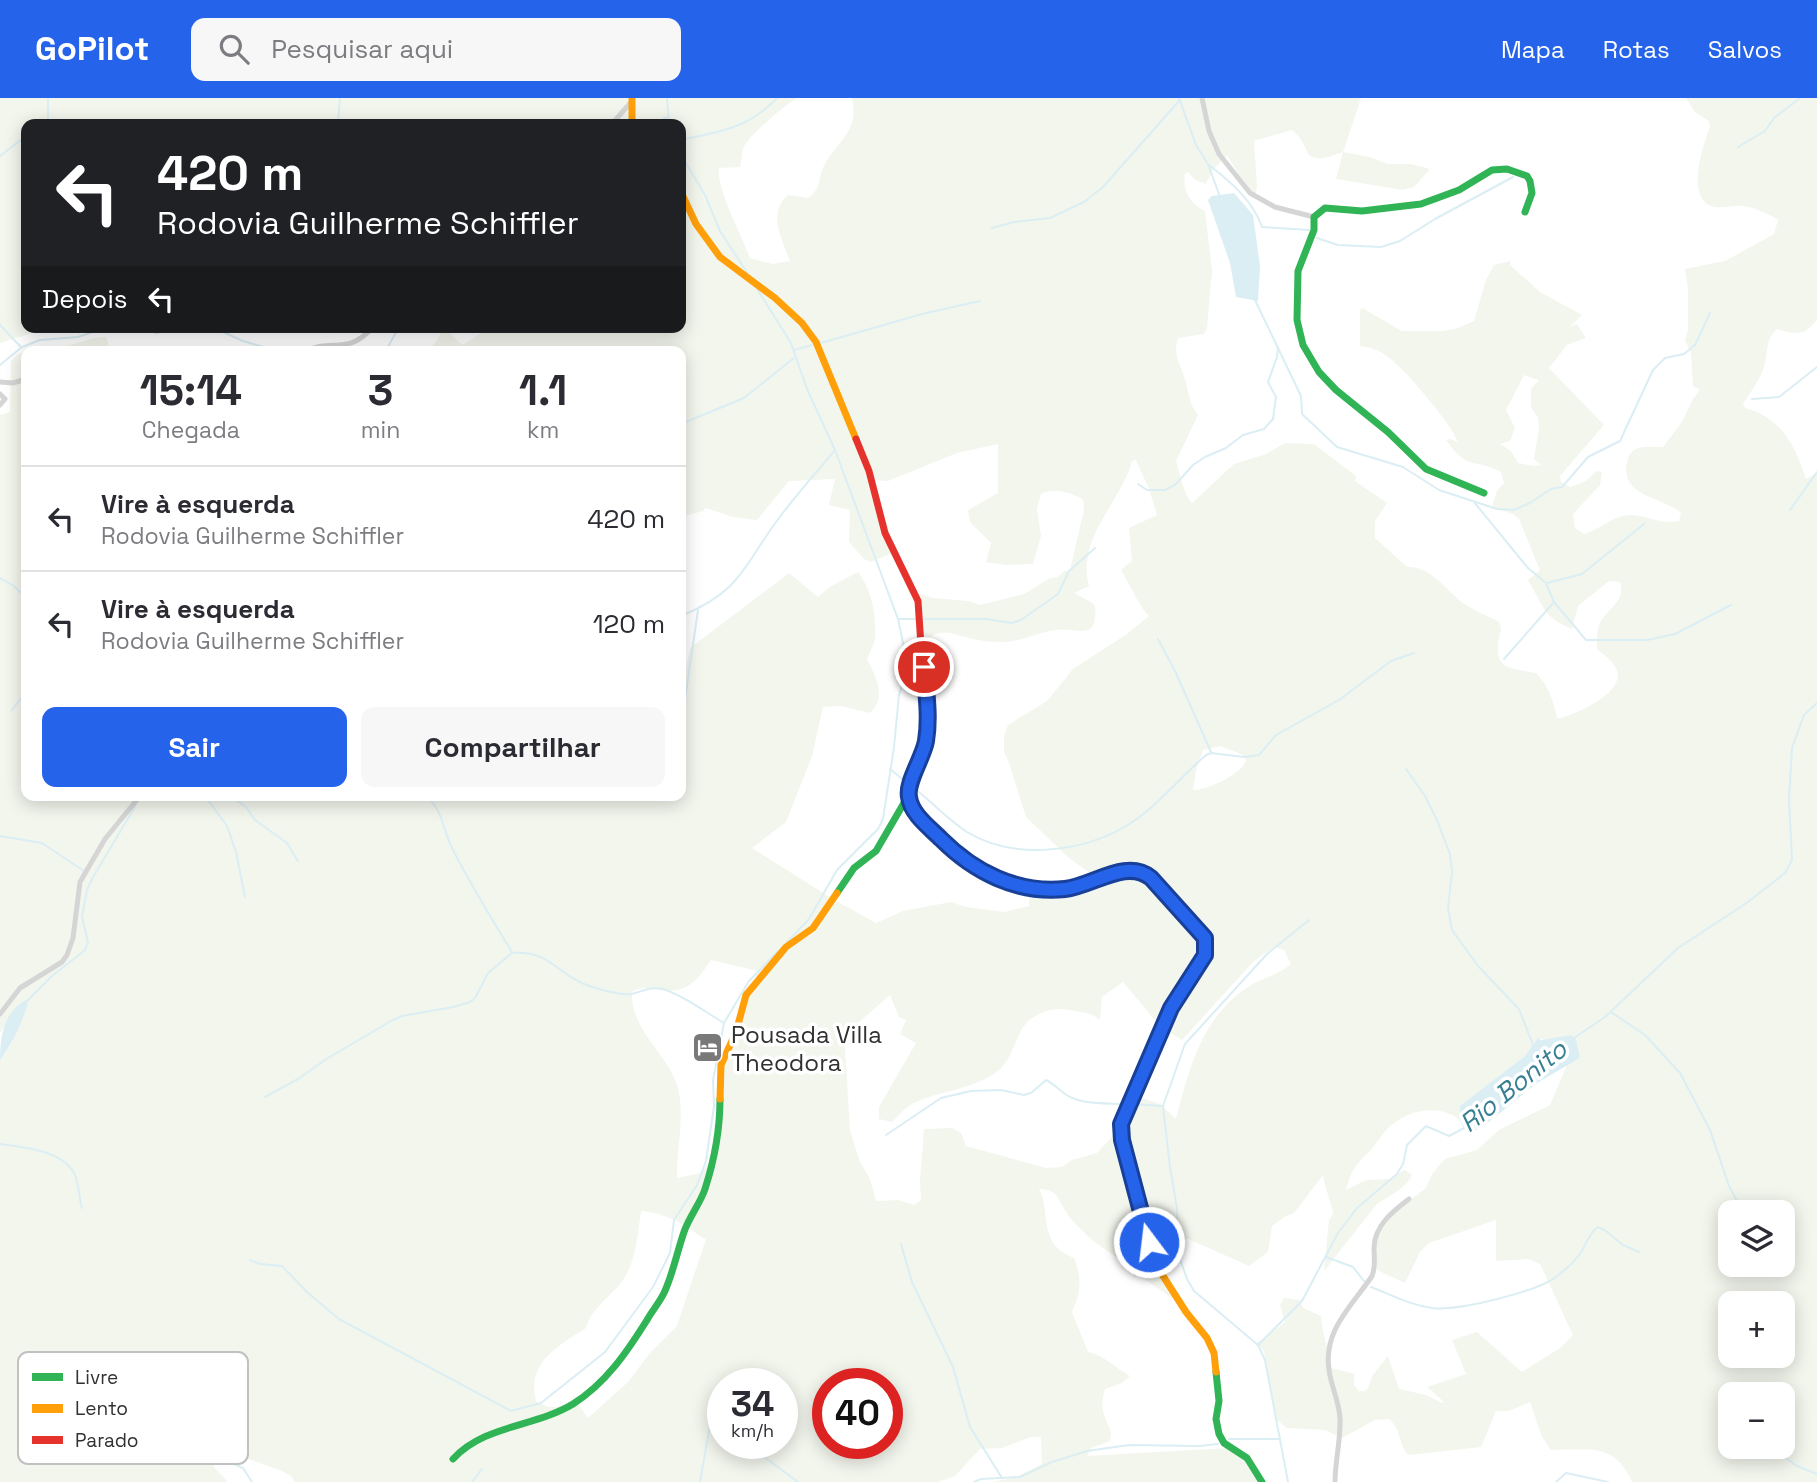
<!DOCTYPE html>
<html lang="pt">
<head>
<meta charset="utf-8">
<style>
  :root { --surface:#fff; --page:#f7f7f7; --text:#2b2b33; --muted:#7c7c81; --line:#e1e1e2; --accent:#2563eb }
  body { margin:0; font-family:"Space Grotesk",sans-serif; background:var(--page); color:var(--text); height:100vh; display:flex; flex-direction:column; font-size:26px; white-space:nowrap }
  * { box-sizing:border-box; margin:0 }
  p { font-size:23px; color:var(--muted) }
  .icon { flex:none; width:38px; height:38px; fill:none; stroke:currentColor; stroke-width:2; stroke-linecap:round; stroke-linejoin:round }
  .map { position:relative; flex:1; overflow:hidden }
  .drawer { position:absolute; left:21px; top:248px; width:665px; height:455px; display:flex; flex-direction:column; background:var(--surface); border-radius:14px; box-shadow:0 4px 18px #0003 }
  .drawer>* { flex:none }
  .hud { position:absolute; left:21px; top:21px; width:665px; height:214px; border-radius:14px; box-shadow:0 4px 18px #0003; background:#202124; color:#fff; overflow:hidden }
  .tools { position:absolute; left:1718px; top:1102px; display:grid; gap:14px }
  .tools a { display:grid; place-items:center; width:77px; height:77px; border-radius:14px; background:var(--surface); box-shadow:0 4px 18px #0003; font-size:35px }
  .speed { position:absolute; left:707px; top:1270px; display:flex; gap:14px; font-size:35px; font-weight:700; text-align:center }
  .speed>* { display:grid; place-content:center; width:91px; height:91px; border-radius:50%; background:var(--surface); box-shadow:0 4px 18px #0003; line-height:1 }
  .speed small { font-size:18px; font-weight:400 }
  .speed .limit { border:10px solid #d22; background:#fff; color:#111 }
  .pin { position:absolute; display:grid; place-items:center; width:60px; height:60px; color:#fff; margin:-30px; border:4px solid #fff; border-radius:50%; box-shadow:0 2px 7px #0007 }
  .me { position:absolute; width:77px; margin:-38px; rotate:345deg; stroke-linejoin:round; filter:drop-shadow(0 0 5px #0008) }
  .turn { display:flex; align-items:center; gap:24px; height:147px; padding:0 21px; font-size:32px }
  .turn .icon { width:91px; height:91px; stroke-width:2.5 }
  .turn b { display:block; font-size:49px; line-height:60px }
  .then { display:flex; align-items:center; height:66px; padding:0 21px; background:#0003; gap:14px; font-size:26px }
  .eta { display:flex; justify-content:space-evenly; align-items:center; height:119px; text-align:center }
  .eta b { font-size:42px; font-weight:800; line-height:49px }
  .action { display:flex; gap:14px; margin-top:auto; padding:14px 21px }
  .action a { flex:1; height:80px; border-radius:14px; background:var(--accent); color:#fff; font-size:28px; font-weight:800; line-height:80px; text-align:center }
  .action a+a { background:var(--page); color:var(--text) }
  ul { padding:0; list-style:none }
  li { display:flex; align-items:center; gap:21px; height:105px; padding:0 21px; border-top:2px solid var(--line) }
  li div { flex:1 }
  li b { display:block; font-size:26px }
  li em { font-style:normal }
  header { display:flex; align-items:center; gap:42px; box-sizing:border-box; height:98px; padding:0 35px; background:var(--accent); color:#fff }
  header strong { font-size:33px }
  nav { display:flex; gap:38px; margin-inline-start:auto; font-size:24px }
  .search { width:490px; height:63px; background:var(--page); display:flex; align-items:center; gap:18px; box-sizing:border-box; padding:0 24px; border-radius:14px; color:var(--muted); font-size:26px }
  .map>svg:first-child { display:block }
  .green { fill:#f3f6ed; fill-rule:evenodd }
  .water { fill:#daeef4 }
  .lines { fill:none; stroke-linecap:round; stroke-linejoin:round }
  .stream { stroke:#daeef4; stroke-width:2 }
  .street { stroke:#d5d5d5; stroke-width:5 }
  .fast { stroke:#30b455; stroke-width:7 }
  .slow { stroke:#ff9f0a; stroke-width:7 }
  .jam { stroke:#e5322d; stroke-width:7 }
  .route-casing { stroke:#184099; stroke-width:18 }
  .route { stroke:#2563eb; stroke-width:12 }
  .labels { text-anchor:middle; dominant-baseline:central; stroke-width:7; stroke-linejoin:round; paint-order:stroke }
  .poi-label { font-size:24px; fill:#313131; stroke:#fff; text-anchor:start }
  .water-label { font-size:26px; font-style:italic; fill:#377f92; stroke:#fff }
  .key { fill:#fff; stroke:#c1c1c1; stroke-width:2 }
  .key-label { font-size:19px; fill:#313131 }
</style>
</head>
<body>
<header>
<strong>GoPilot</strong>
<div class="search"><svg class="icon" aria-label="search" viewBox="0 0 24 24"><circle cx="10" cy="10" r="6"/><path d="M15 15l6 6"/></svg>Pesquisar aqui</div>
<nav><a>Mapa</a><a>Rotas</a><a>Salvos</a></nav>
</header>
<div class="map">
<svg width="1817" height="1384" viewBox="0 0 1817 1384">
  <rect width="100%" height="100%" fill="#fff"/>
  <g class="green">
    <path d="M0,0H797C785,7 747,39 743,51C741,57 742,63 740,69L719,70C716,90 742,138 750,160L773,166L790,163C782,142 767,115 788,97L808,100C823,89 817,80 825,66C840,40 859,34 852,0H1361L1343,54L1370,59L1388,66H1411L1430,71L1414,89L1403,92L1336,81L1343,54C1297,71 1315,50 1292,32L1254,43L1257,89L1255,99L1245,87L1227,57L1213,72L1206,86L1195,82L1188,74L1185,76C1182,93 1191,106 1205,113L1212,173L1207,230L1204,236L1178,240C1172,259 1182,268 1186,285C1189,296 1190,308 1198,317L1176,363C1179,373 1185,399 1192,405L1234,366L1266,356L1285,345L1314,346L1356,378L1355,383L1387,405L1375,423V440L1407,469C1430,467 1446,492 1463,505C1474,513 1487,517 1499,524C1502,531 1501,533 1499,540C1493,573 1512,570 1536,575C1549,588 1553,602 1557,620H1561C1577,615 1625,595 1617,572C1614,564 1604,557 1597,551C1597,542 1596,532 1601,523C1609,510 1626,502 1620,484L1609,483L1578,508L1572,531C1541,518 1544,508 1528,482L1540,472L1519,421L1513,416L1492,409L1497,393L1504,385L1501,374C1474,360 1467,373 1446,342L1449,341L1458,344C1450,324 1405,271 1387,258C1379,252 1370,249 1360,248V213L1362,210L1402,233H1444L1458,230L1474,223L1486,182L1494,167L1510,163V167L1540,194L1582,217L1570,229L1577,226L1586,240L1567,247L1549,270L1604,327L1560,378L1561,384L1570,389L1586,383L1596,373L1602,374L1600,387L1573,416L1575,430L1584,436C1600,432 1613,417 1630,417C1647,417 1660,427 1679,423L1681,415C1661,398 1620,399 1627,364C1631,345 1647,349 1663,349L1682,324L1693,301L1700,292L1693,288L1691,256L1685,242L1688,231V191L1685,171L1725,163L1774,136L1778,122C1769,116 1754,109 1743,108C1733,107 1724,110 1715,109C1684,103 1703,47 1710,29L1709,23L1695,14L1686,0H1817V222C1804,238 1796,237 1777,231C1764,243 1769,256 1763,272C1758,284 1750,295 1743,306L1745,310C1782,320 1795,347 1806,381L1817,375V1384H1632C1615,1344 1588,1352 1551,1352L1542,1339L1530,1304L1509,1313H1496L1481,1349L1409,1357C1398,1348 1402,1332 1389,1321L1375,1322L1342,1340L1325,1332L1287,1330L1277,1322L1264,1253L1257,1245L1285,1224L1280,1207L1284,1200L1300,1202L1303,1210L1321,1218C1322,1236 1329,1253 1332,1270L1354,1276V1287L1359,1293H1365L1368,1290L1373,1277L1388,1258L1399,1291L1426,1297L1442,1305L1444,1304L1427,1289L1466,1276L1452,1242L1477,1234L1522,1274L1560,1250L1573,1237L1540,1166L1528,1161L1496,1163V1122L1429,1145L1420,1154L1405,1185L1377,1172L1373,1140L1391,1117L1426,1090L1432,1076L1445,1061L1477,1052L1499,1032L1550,1007L1567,967L1580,960L1576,941L1571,937L1552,941H1538L1525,958L1461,1008L1460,1022C1439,1005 1408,1012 1389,1029C1381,1037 1376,1047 1368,1055C1356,1066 1350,1075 1346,1092L1366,1082L1389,1081L1404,1072L1412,1076C1408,1090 1388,1098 1377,1106L1324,1173L1329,1122L1333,1116C1331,1103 1325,1091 1323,1077L1294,1115L1286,1118L1272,1128L1268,1154L1249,1168L1188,1141L1158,1144L1151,1141L1153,1155L1176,1203L1140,1178L1134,1179C1127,1161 1099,1151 1085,1135C1078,1129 1071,1122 1066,1114C1056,1100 1060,1092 1039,1091C1052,1118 1037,1145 1074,1160C1082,1181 1081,1194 1072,1214L1088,1254C1106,1258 1115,1270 1130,1278L1122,1285L1105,1291C1099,1313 1104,1315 1111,1334L1110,1343L1091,1350L1087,1358L1229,1350L1250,1366L1261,1384H992L1016,1379L1042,1366L1041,1339H1031L1002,1350L980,1351L955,1378L938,1384H295L291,1378L282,1373L218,1350L208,1358L215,1370L228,1384H0V962L11,947L28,906H19L0,935V317L10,314L11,263L18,256L26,254V698H681V598L690,550L789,475L818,499L831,488L858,474C871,490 877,518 875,540C874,547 870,554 867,561C876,578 887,600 870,615L841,608L823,609L812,658L786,724L752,750L831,800L876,825L903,813L951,804L966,809L1005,814L1029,808V786L1067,788L1093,781L1090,775L1069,760L1026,719L1009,665L1004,654V638L1008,627L1047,603L1073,571L1127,536L1149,518L1142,510L1121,472L1132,463L1129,430L1157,417L1149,391L1136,362L1132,363C1120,406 1076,440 1089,488L1074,495L1091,504L1095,508C1098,545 1076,529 1056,532C1037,534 1022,544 1003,544C992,544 977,543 966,539C957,537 949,533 940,535C931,536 929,541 925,549L922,513L914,494L933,500L968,503L980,507L1024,496L1050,480L1058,479L1064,473L1070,472L1084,412L1083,401C1070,395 1054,389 1041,396L1037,411L1041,438L1033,466L1005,467L986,464L991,445L970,424L968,412L998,395V346L957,355L888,383L873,382L896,454L871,464L864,461L849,444L850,412L829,407L835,381L789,383L757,422L733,419L706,410L703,413L681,419V254H428L439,239L442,229H449L448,233L462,247L485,233L498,229H681V26H26V229H40L41,232L0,245ZM1524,277L1539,282L1531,291V309L1538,320L1539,330L1534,361L1541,367L1534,368L1518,365L1511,353L1500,346L1510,343L1515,330L1506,312ZM1220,648L1241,656L1246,662C1244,675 1206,693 1193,692L1196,672L1203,652ZM1274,849L1284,852L1291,866C1278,877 1262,880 1248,889C1202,919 1189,971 1176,1021L1160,1006L1133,997L1111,1040L1097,1055L1072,1062L1062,1069L1046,1070L966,1048L961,1035L952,1030L924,1031L920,1082L921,1102L914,1107L898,1102L876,1103L870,1081L860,1064L850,1033L845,949L850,932L890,897L899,919L906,922L900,936L916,945L879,1009V1021L892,1024C898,1018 905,1010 912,1006C938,993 969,992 994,976C1011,965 1013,946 1022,931C1031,915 1054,908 1070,912C1084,916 1087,912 1100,922L1102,899L1123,884L1160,928L1182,942L1254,863ZM711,862L758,873L722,974L715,1057L701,1075L677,1080C676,1050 686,1016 677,987C666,954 630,931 632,894C642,888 650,890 660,892C687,896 697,883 711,862ZM641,1113C657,1114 673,1121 686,1128C694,1132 697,1138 706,1141L677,1228L649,1256L629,1283L588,1320L576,1303C558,1309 553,1313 536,1303C526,1265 558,1248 586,1230C591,1210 611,1199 623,1182C636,1164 638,1134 641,1113ZM1731,1115H1783V1167H1731ZM1731,1206H1783V1258H1731ZM723,1286H782V1346H723ZM828,1286H887V1346H828ZM1731,1297H1783V1349H1731Z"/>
    <polygon points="106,239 108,245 107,254 26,254 54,252 94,240"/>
  </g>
  <g class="water">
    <polygon points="1234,95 1253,117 1260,168 1258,203 1236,199 1230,165 1208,102 1212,98"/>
    <path d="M26,902L28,906C21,927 13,945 0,962C0,940 3,914 26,902Z"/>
    <path d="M1571,937L1576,941L1580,960L1537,985L1480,1031L1468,1034C1459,1026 1460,1020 1460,1008L1525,958L1538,940L1541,942Z"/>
  </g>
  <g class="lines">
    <g class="stream">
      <polyline points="667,0 669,26"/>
      <polyline points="1179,0 1196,47 1208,66 1220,99"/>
      <polyline points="48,26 48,0"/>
      <polyline points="338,26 340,0"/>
      <polyline points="654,26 667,19"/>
      <path d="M681,42C719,34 749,30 777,0"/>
      <polyline points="1738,49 1765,33 1774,20 1800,0"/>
      <polyline points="681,57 705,97 720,133 748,176"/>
      <polyline points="0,58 26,38"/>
      <path d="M1209,67C1231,84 1253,103 1262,129L1309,132"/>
      <polyline points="992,130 1014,124 1050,120 1084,104 1103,89 1179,3"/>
      <polyline points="1317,140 1338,147 1381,149 1400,143 1435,121 1513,79"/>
      <polyline points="757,191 791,245 807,291 835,352 898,521 908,569 899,597 894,649 883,721 878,731 837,772 809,821 787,844"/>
      <polyline points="1254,200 1301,298 1302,316 1337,349 1403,369 1439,392 1497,411 1514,412 1530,405 1551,391 1562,389 1588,359 1620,343 1653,272 1665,260 1684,256 1695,247 1710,215"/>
      <polyline points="0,227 21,249"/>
      <polyline points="145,229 156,235 184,229"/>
      <polyline points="212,229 243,243 280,254"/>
      <polyline points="821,245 922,216 980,203"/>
      <polyline points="794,252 812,247"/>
      <polyline points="385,254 399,229"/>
      <polyline points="0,267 22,249 40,242 78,239 108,229"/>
      <polyline points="1752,301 1779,299 1817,269"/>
      <polyline points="681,326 744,300 794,260"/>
      <polyline points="1138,386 1147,392 1165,392 1175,387 1193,367 1205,359 1226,350 1243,337 1264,331 1273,321 1276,299 1268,284 1277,259 1278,249"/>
      <polyline points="1474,404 1528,470 1546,485 1554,504 1586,542 1647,542 1675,536 1731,507"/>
      <polyline points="1790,412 1817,374"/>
      <polyline points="0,480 14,488 26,500"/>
      <polyline points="1547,485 1582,476 1644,426"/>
      <path d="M681,518C742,493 743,468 779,420C796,397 816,375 835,352"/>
      <polyline points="899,521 916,521"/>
      <polyline points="925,521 986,521 1012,525 1021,522 1058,496 1069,473 1095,450"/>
      <polyline points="1158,541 1175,573 1211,654"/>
      <polyline points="1504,561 1554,504"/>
      <polyline points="11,613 26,594"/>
      <polyline points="681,629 698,512"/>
      <polyline points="890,671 906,684"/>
      <polyline points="1406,671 1425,698 1437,722 1450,756 1452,774 1448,810 1452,832 1478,868 1519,911 1533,947"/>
      <path d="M914,690C932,704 948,722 967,734C1013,762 1081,755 1126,728C1156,710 1179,680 1206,657L1211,655L1244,659L1259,657L1276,637L1339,602L1391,563L1414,555"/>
      <polyline points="205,698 227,728 236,754 245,799"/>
      <polyline points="230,698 246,709 255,722 287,745 298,763"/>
      <path d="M426,698C443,712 443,732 452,750C470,786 491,820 512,854"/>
      <polyline points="0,738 42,745 84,773"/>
      <polyline points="26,904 52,878 85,852 88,844 82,819 87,792 93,779 136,707"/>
      <polyline points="1611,914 1645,937 1680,975 1710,1032 1729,1088 1740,1109"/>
      <polyline points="1574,940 1605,919 1678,850 1748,804 1785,775 1792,762 1789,701 1792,650 1804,617 1817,605"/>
      <path d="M265,999L298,981L328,960L391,923L402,918L453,909L470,904L475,900L488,875L512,855C550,853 554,873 584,886C594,890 621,898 631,896C642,894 650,888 663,891C681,896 707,915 724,925"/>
      <polyline points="1133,1006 1162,1008"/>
      <path d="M886,1037L941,1000L971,993L1001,992L1024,997L1031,995L1046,982C1054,986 1058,991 1065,996C1081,1007 1104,1005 1123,1006"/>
      <path d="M0,1046C23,1049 63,1052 75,1077C79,1087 79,1100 82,1110"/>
      <polyline points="901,1146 912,1184 953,1269 970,1329 1002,1380"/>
      <polyline points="1326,1159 1353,1169 1364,1183"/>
      <polyline points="250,1162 260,1166 282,1168 307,1194 339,1221 511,1313 541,1305 605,1254 653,1189 670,1155 674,1122 697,1087 706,1063 714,1008 713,982 724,925 749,883 778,853"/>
      <path d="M1371,1189C1392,1197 1410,1207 1432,1210C1455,1214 1540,1193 1557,1178C1565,1172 1574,1164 1580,1156C1586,1147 1589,1135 1598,1129L1606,1133L1623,1147L1639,1154"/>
      <polyline points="1258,1247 1302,1203 1338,1135 1357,1110 1397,1076 1403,1066 1407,1047 1426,1028 1449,1038 1464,1030"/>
      <polyline points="72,1314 89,1322 108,1337 115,1340 129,1342 159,1341 204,1353 243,1370 252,1384"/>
      <polyline points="1729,1321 1731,1323"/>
      <polyline points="1229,1341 1280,1341"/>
      <polyline points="1770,1349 1797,1368 1817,1376"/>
      <polyline points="755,1352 798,1384"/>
      <polyline points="472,1384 482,1371"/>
      <polyline points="700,1384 711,1322"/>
      <polyline points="974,1384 981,1381 1020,1379 1052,1364 1087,1353 1129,1347 1199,1348 1218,1346"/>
      <polyline points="1288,1384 1265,1262 1258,1247 1194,1193 1187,1181 1178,1155 1177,1110 1170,1069 1163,1008 1185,946 1267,856 1309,822"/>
      <polyline points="1556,1384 1566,1375 1608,1384"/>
    </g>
    <g class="street">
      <polyline points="1202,0 1209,33 1219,56 1250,95 1275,109 1314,119"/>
      <polyline points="612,26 631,4"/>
      <path d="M303,254C333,239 346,259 373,229"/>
      <polyline points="0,284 13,285 26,281"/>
      <polyline points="0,296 5,301 0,307"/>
      <polyline points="0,916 20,890 62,864 67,857 73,840 80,784 105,741 140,698"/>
      <path d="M1335,1384C1335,1363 1341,1341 1340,1320C1339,1303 1331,1288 1329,1272C1323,1232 1352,1208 1372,1178C1376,1168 1374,1160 1374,1150C1374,1128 1393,1113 1409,1101"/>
    </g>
    <g class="fast">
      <polyline points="1484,395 1426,371 1388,334 1336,292 1319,274 1303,247 1297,222 1298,173 1314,132 1314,119 1325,110 1362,113 1421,106 1459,92 1492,72 1507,71 1527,78 1530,83 1532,95 1525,114"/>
      <path d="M920,659C904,701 905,707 938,738C973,771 1019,799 1069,790C1097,785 1123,763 1151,780L1205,840V857L1171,910L1122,1019L1123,1041"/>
      <polyline points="837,795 854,770 876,753 908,698"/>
      <polyline points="1216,1274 1219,1303 1216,1321 1219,1336 1224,1345 1247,1360 1262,1384"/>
      <path d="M453,1361C484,1327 535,1329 573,1306C606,1285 627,1254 647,1222C652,1213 659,1205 664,1195C673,1176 677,1154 684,1134C689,1119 700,1106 705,1091C714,1063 720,1031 720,1001"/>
    </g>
    <g class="slow">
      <polyline points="632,0 632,26"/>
      <polyline points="681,94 696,126 720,159 775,200 802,225 816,244 856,341"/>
      <polyline points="720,1001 721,967 736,934 746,897 786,849 813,830 837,795"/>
      <polyline points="1123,1041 1148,1144 1158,1170 1186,1214 1207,1240 1214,1255 1216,1274"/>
    </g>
    <polyline class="jam" points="856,341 869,373 885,435 918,503 927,636 920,659"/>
  </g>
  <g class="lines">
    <defs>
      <path id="route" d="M924,569C926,593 930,619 926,643C923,660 906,684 909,699C911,716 929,729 941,741C974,774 1017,796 1065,791C1093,788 1126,760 1151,780L1205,840V857L1171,910L1121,1026L1122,1042L1149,1144"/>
    </defs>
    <use href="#route" class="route-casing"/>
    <use href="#route" class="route"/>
  </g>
  <defs>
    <symbol id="hotel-square" viewBox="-11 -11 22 22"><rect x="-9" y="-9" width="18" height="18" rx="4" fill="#797979" stroke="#fff"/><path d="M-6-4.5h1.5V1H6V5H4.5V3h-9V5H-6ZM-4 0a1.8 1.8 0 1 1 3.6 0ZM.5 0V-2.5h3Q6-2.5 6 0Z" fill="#fff"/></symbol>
  </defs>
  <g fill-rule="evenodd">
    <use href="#hotel-square" x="690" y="932" width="35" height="35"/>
  </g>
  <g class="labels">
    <g class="poi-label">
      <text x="731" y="936">Pousada Villa<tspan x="731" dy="28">Theodora</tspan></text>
    </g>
    <g class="water-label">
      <text transform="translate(1513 988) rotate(-39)">Rio Bonito</text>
    </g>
  </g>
  <rect x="18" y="1254" width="230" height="112" rx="10" class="key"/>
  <rect x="32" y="1275" width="31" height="8" fill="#30b455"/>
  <rect x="32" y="1306" width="31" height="9" fill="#ff9f0a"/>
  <rect x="32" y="1338" width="31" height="8" fill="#e5322d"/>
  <g class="key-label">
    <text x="75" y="1286">Livre</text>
    <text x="75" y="1317">Lento</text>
    <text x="75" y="1349">Parado</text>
  </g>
</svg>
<div class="tools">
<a><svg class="icon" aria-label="layers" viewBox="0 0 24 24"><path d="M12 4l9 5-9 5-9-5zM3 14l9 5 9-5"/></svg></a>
<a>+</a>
<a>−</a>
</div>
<div class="speed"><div>34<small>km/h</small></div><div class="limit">40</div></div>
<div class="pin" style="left:924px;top:569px;background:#d93025"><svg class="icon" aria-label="arrive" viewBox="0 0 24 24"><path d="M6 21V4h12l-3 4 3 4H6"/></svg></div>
<svg class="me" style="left:1149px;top:1144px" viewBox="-20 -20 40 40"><circle r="17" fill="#2563eb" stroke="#fff" stroke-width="3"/><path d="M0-11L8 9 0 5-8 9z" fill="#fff"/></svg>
<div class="hud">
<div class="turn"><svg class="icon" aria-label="left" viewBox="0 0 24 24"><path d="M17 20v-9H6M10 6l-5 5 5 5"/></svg><div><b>420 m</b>Rodovia Guilherme Schiffler</div></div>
<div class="then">Depois<svg class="icon" aria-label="left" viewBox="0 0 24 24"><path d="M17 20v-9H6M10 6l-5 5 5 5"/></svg></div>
</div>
<section class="drawer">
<div class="eta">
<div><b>15:14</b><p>Chegada</p></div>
<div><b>3</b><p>min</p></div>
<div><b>1.1</b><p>km</p></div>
</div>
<ul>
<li><svg class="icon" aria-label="left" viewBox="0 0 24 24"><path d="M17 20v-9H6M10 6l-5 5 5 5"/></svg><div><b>Vire à esquerda</b><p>Rodovia Guilherme Schiffler</p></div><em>420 m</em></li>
<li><svg class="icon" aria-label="left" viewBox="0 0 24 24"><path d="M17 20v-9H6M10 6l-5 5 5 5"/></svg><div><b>Vire à esquerda</b><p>Rodovia Guilherme Schiffler</p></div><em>120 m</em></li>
</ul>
<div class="action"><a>Sair</a><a>Compartilhar</a></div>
</section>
</div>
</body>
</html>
